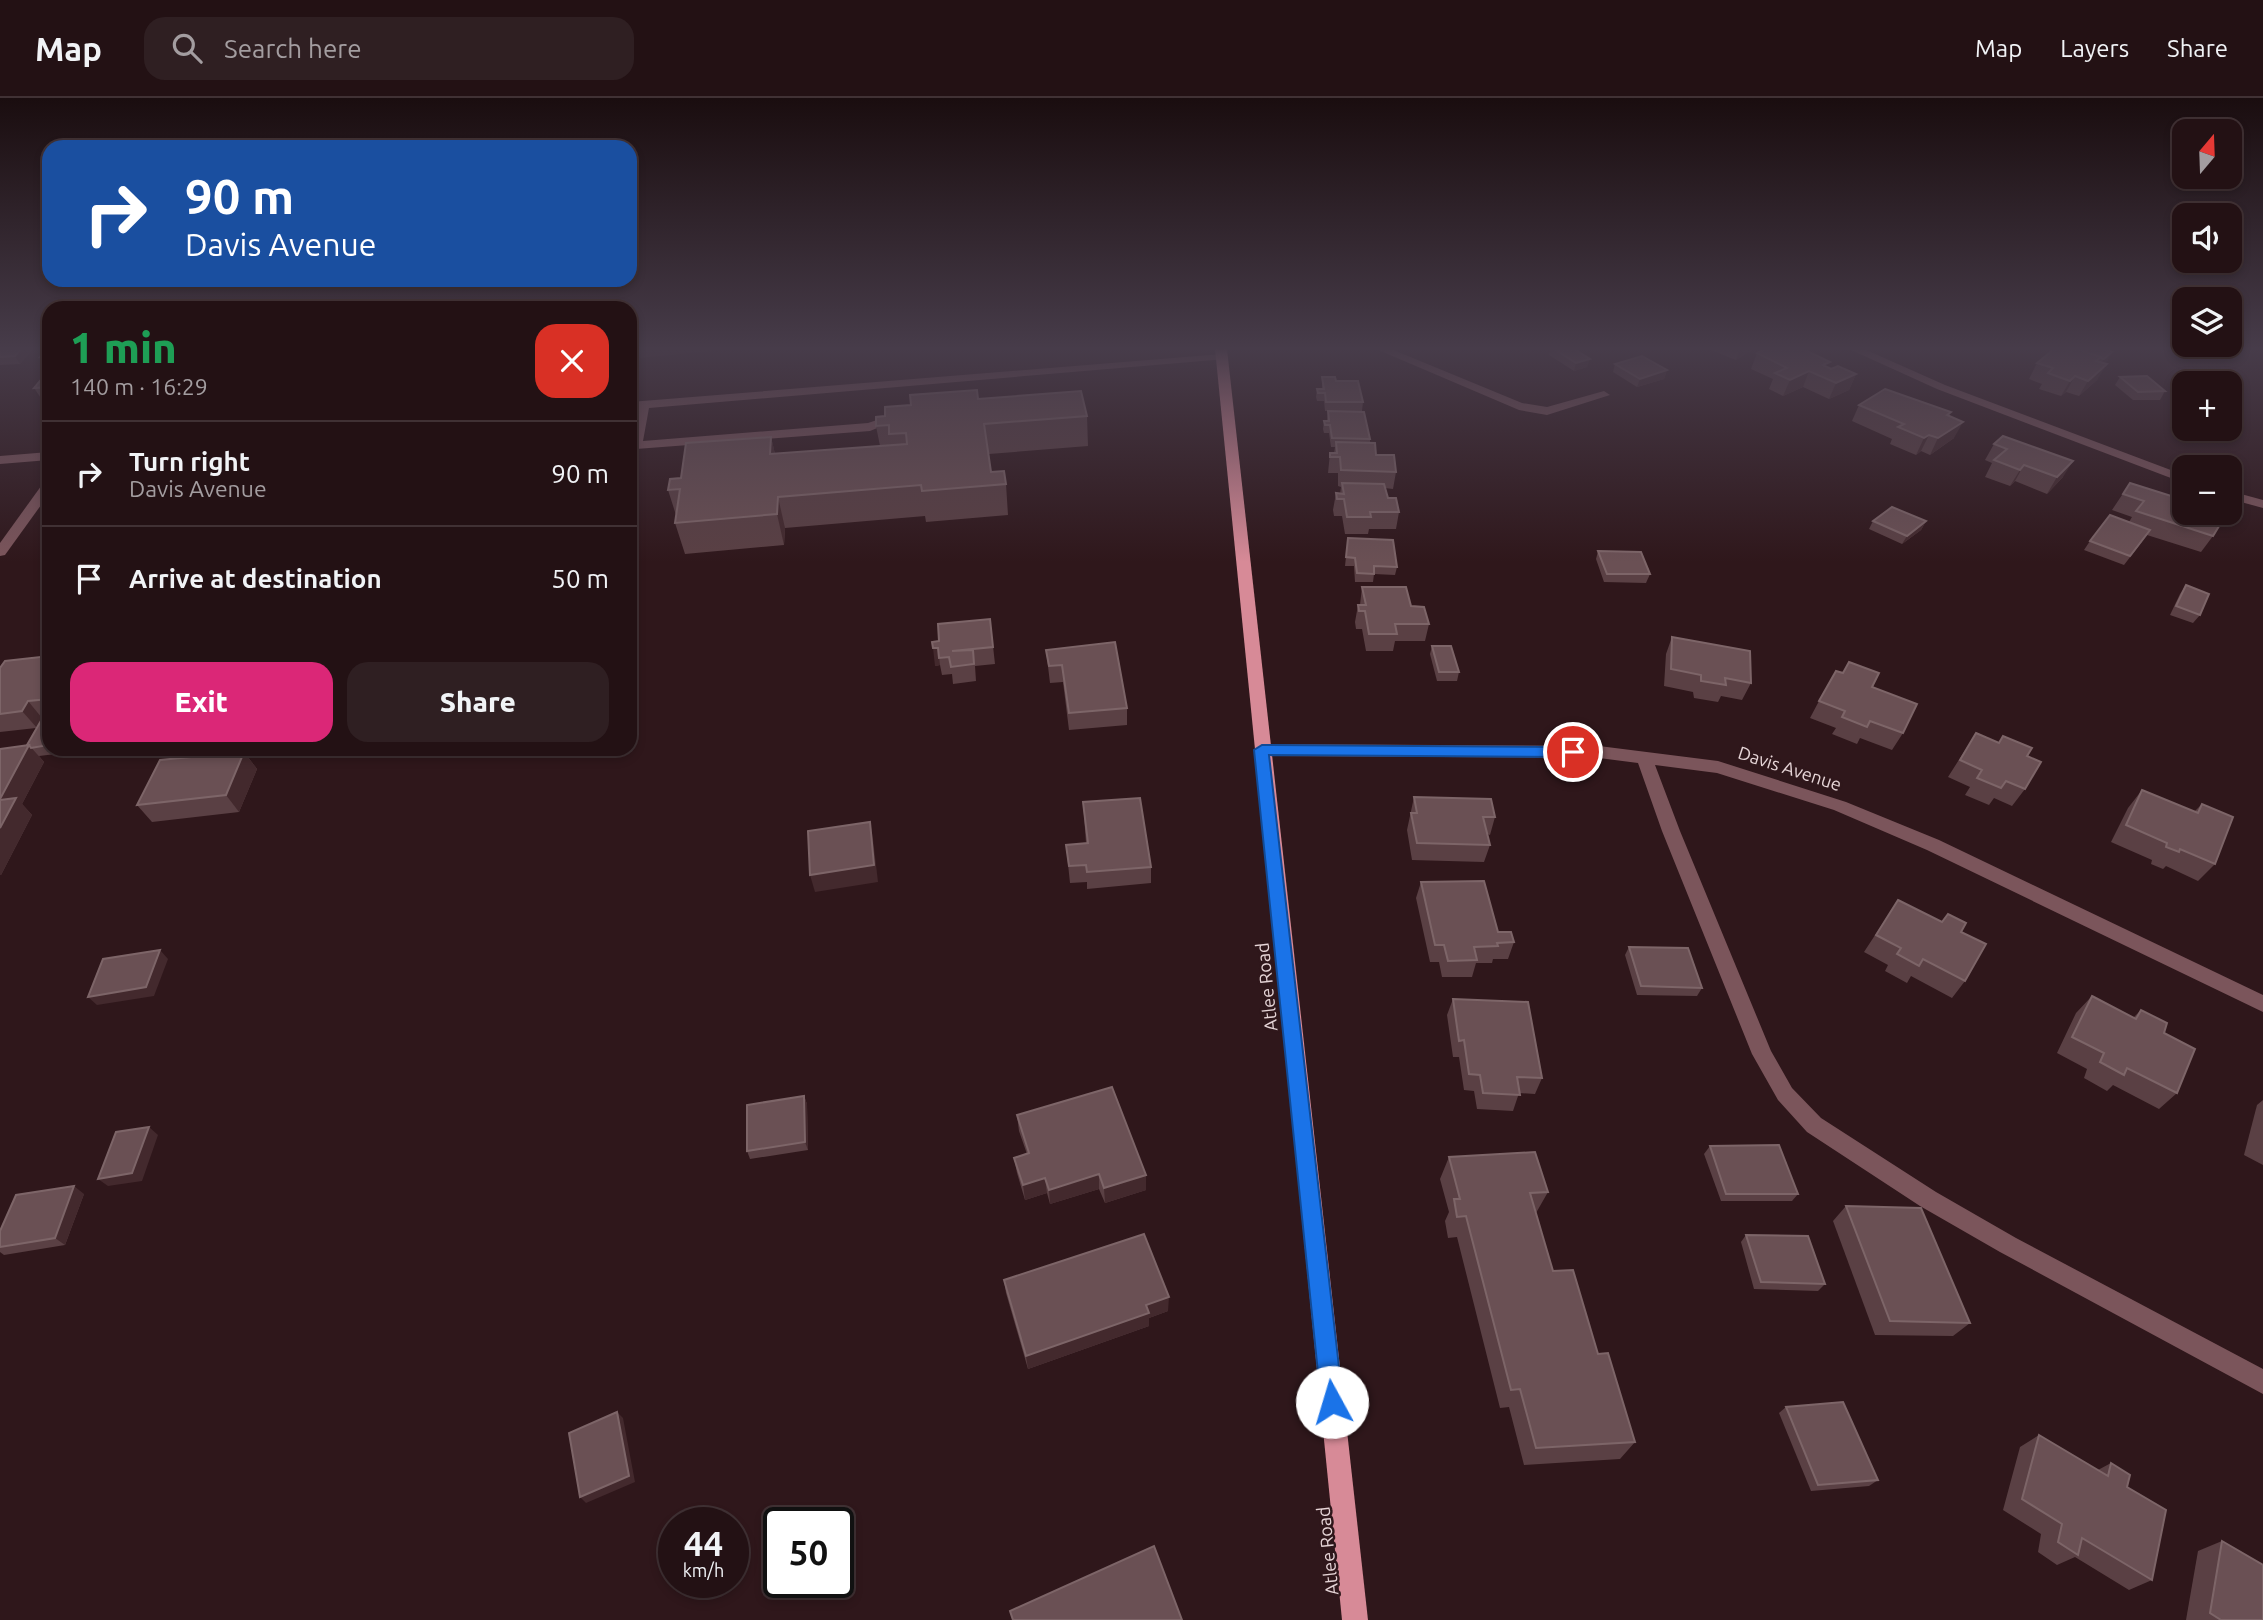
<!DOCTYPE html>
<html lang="en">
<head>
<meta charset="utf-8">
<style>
  :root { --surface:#231114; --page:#2f1f22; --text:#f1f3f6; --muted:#a39da0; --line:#403134; --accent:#db2777 }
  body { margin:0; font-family:Ubuntu,sans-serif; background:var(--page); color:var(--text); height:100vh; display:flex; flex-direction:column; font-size:26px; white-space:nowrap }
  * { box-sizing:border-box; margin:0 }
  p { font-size:23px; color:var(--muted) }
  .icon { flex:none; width:38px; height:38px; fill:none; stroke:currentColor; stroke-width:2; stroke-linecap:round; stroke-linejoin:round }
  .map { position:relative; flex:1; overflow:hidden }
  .drawer { position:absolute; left:42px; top:203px; width:595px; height:455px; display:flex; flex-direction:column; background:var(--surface); border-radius:21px; box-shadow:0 4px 10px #0003,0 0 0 2px var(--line) }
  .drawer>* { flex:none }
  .top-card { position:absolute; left:42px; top:42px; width:595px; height:147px; border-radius:21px; box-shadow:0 4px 10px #0003,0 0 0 2px var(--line); background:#1a4fa0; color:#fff; overflow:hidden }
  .needle { width:46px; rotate:19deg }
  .buttons { position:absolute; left:2172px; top:21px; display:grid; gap:14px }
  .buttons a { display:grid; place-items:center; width:70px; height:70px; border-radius:14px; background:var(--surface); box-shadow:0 4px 10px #0003,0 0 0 2px var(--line); font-size:35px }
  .speed { position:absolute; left:658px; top:1409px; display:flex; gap:14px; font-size:35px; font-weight:700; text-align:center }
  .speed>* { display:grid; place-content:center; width:91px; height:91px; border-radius:50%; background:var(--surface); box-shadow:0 4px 10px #0003,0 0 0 2px var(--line); line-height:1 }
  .speed small { font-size:18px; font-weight:400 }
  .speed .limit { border:4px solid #111; border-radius:10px; background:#fff; color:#111 }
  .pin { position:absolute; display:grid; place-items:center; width:60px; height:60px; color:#fff; margin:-30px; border:4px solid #fff; border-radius:50%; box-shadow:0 2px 7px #0007 }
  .me { position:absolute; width:77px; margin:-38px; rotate:354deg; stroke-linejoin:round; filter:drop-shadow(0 0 5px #0008) }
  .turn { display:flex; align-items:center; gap:24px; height:147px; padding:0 28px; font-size:32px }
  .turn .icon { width:91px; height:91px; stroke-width:2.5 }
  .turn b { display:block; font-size:49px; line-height:60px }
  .round { display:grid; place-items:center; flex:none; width:74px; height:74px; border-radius:21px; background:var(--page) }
  .headline { display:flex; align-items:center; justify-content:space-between; height:119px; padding:0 28px }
  h1 { font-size:42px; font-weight:800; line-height:52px; color:#1e9e55 }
  .cta { display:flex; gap:14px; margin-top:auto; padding:14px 28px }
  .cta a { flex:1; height:80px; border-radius:21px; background:var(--accent); color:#fff; font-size:28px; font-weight:800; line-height:80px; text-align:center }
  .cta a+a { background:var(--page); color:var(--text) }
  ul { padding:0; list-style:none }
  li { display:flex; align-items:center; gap:21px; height:105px; padding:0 28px; border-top:2px solid var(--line) }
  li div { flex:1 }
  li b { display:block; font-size:26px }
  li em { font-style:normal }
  header { display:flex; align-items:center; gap:42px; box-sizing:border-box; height:98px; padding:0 35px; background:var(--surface); border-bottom:2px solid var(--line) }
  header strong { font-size:33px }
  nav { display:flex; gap:38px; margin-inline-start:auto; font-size:24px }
  .search { width:490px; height:63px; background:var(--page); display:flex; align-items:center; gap:18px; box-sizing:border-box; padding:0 24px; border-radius:21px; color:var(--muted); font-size:26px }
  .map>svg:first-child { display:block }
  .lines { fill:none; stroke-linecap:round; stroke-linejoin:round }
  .minor { fill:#7b555b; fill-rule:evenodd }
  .major { fill:#d78a97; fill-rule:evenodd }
  .wall { fill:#5a4044 }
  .shaded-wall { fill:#43292d }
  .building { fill:#6a5054; stroke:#7d6568; stroke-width:2 }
  .route { fill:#1a73e8; stroke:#114b97; stroke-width:2 }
  .labels { text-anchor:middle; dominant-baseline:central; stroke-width:5; stroke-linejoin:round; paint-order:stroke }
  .street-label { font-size:18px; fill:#e6d5d7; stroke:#2f171b }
</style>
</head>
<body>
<header>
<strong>Map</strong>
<div class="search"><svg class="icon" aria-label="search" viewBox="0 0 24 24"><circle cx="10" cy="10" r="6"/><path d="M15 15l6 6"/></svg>Search here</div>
<nav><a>Map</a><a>Layers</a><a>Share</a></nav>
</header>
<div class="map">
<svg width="2263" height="1522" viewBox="0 0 2263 1522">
  <rect width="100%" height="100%" fill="#2f171b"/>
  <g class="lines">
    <g class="minor">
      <polygon points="1376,251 1391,251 1522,305 1547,309 1604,293 1610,297 1547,317 1519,312"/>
      <polygon points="1849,251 1864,251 1945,287 2184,377 2184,385 1937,291"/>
      <polygon points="1222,256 1228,259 1226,261 649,310 643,343 868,325 898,315 904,319 870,333 636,351 630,347 637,311 630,312 630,304"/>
      <polygon points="49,354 49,362 0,366 0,358"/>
      <polygon points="49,383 49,396 5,457 0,458 0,445 44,384"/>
      <polygon points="2230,393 2263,402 2263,410 2230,401"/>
      <polygon points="1262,646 1599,648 1718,663 1846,704 1939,742 2263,897 2263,914 1927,752 1834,712 1717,675 1655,667 1680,733 1771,953 1792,990 1821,1020 1936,1094 2016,1140 2263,1271 2263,1296 2000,1154 1920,1108 1807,1034 1778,1002 1752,956 1662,733 1638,665 1599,660 1262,658 1254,652"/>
    </g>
    <polygon class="major" points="1215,251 1227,251 1368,1522 1342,1522"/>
  </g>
  <g class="wall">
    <polygon points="0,251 33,251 20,266 0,267"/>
    <polygon points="49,251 49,267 46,267 40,259"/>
    <polygon points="1550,251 1574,251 1587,269 1574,273 1549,257"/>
    <polygon points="1708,251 1754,251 1736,262"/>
    <polygon points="2068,251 2110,251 2108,262 2104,265 2097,282 2079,298 2066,294 2061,298 2039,291 2042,286 2029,281 2037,265"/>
    <polygon points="1757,255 1828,269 1856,276 1849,292 1829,301 1803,289 1783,298 1769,291 1773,281 1751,271"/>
    <polygon points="1615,266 1667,272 1664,281 1637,289 1613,274"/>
    <polygon points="49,272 49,306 45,306 34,290"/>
    <polygon points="1322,279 1336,283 1363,304 1362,313 1325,313 1324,303 1317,303 1316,299 1317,291 1322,291"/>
    <polygon points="2120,279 2165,293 2160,302 2133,302 2115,287"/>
    <polygon points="978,301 1087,318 1088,348 989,356 991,374 1006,386 1008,417 926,424 925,418 785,430 784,447 685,456 675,425 676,417 668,392 681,380 771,339 775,356 880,348 876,328 885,318"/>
    <polygon points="1859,307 1951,314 1949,318 1954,340 1930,357 1921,353 1916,357 1890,346 1892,341 1852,323"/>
    <polygon points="1328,313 1370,341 1370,345 1376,357 1396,374 1393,391 1385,390 1388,400 1399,414 1396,431 1369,431 1368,436 1345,436 1342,418 1334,418 1333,412 1336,395 1340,396 1341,389 1338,388 1338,375 1328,375 1330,355 1334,355 1335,349 1331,349 1329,335 1324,335 1323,331 1324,323 1327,323"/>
    <polygon points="2003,338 2063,379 2047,396 2015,383 2010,388 1985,379 1992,365 1985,362 1994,346"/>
    <polygon points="2130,385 2213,438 2201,454 2147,437 2124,467 2084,452 2090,443 2129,424 2132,419 2112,412"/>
    <polygon points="1873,423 1926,423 1921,432 1902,446 1869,431"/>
    <polygon points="1348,440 1397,469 1395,477 1374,476 1373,484 1355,484 1354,468 1345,468"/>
    <polygon points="1598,453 1650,476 1646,485 1604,484 1596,461"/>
    <polygon points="2186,487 2200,517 2193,525 2170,517 2180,496"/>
    <polygon points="1362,489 1411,508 1429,526 1425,543 1395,543 1393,553 1366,553 1362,531 1356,531 1355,524 1358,507 1360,507"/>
    <polygon points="990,521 995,566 975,568 976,583 953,586 952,576 942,577 940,567 935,568 939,543"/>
    <polygon points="1672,539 1751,585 1742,602 1721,598 1718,604 1694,600 1693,594 1664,588 1666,556"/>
    <polygon points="1432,548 1459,574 1457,583 1437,583 1430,556"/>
    <polygon points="1046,552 1127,610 1127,627 1069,632 1063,584 1050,585"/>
    <polygon points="49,558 49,651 82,651 81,653 39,658 44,664 22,706 32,717 1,777 0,777 0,651 27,647 36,630 0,634 0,570"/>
    <polygon points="1872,589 1903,635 1892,652 1860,640 1857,646 1832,636 1836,630 1810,620 1819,603"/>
    <polygon points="1976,635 2027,658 2025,691 2012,708 1994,700 1989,707 1965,697 1970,689 1948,679"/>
    <polygon points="244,654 257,671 239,714 152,724 137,707"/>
    <polygon points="2142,692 2194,714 2202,706 2215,766 2198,783 2166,768 2163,771 2151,766 2152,762 2111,744 2128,710"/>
    <polygon points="1414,699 1495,719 1490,737 1487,736 1490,747 1484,764 1412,762 1407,732"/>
    <polygon points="1083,704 1151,769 1151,785 1087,791 1087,784 1070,785 1066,747 1086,745"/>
    <polygon points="1421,784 1514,844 1508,861 1493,861 1492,865 1476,865 1472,879 1442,879 1439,864 1430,864 1416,800"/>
    <polygon points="1898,802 1941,824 1948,816 1961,834 1965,883 1952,900 1911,878 1907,885 1885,873 1888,867 1864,854"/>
    <polygon points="1629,849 1702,890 1697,898 1637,897 1625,857"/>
    <polygon points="2092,898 2133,920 2141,912 2164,935 2177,995 2159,1011 2113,987 2107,993 2084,980 2087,971 2057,955 2076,915"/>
    <polygon points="1453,901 1542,980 1535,996 1519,995 1513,1013 1477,1011 1474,993 1464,992 1459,959 1453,959 1447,917"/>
    <polygon points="804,998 807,1006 808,1052 750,1061 747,1053"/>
    <polygon points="2263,1002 2263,1067 2244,1057 2257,1007"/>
    <polygon points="1017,1017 1146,1092 1105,1105 1099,1091 1050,1106 1047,1095 1025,1102 1017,1075 1014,1060 1027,1056 1019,1033"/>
    <polygon points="1710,1048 1798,1096 1792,1103 1721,1103 1704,1056"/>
    <polygon points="1449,1059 1548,1094 1536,1115 1553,1173 1598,1256 1635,1344 1620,1361 1524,1367 1509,1309 1500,1310 1457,1139 1448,1140 1445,1123 1449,1114 1440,1081"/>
    <polygon points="84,1096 65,1147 4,1157 0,1154 0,1133"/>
    <polygon points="1846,1108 1970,1225 1953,1238 1875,1237 1833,1123"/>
    <polygon points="1746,1137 1825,1186 1818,1193 1754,1191 1741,1144"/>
    <polygon points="1004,1182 1168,1213 1149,1220 1149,1228 1028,1271 1006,1195"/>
    <polygon points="1786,1309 1878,1382 1869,1388 1811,1393 1779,1315"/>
    <polygon points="2039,1337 2098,1372 2111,1365 2127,1389 2152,1482 2129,1492 2075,1459 2057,1467 2038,1454 2041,1436 2003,1412 2020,1349"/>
    <polygon points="2222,1443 2263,1522 2186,1522 2198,1453"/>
  </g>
  <g class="shaded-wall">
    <polygon points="21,251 33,251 20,266 15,258"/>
    <polygon points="637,251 720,251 720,252 640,260"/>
    <polygon points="1740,251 1754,251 1736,262"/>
    <polygon points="2112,254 2108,262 2099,269 2104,261"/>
    <polygon points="1590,261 1587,269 1574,273 1576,265"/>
    <polygon points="2107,266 2097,282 2079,298 2088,283"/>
    <polygon points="1667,272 1664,281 1637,289 1640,281"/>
    <polygon points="1809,273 1803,289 1783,298 1790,282"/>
    <polygon points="1856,276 1849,292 1829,301 1836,285"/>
    <polygon points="2075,278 2066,294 2061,298 2070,283"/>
    <polygon points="1963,324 1954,340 1930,357 1938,340"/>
    <polygon points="1929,337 1921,353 1916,357 1924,340"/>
    <polygon points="771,339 778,369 770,356"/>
    <polygon points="2073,363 2063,379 2047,396 2057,379"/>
    <polygon points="2024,367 2015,383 2010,388 2020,372"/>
    <polygon points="778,399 785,430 784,447 777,416"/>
    <polygon points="1926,423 1921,432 1902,446 1907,438"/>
    <polygon points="933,550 938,550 940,567 935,568"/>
    <polygon points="28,603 42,620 37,630 22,613"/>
    <polygon points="29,647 44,664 22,706 32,717 1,777 0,777 0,701"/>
    <polygon points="244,654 257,671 239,714 226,697"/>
    <polygon points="870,724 873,741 878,784 815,794 810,777"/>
    <polygon points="160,852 168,861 154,898 97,907 88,899"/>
    <polygon points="804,998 807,1006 808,1052 805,1044"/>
    <polygon points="149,1029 158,1037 142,1083 108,1088 98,1081"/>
    <polygon points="1099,1076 1099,1091 1050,1106 1049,1092"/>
    <polygon points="1146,1077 1146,1092 1105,1105 1104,1090"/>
    <polygon points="1045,1080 1047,1095 1025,1102 1023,1087"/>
    <polygon points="74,1088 84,1096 65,1147 55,1140"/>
    <polygon points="1169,1199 1168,1213 1149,1220 1149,1228 1028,1271 1026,1258 1146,1207"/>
    <polygon points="617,1314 623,1320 635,1384 586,1405 580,1399"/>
  </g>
  <g class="building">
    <polygon points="0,251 21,251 15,258 0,259"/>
    <polygon points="47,251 49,251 49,258 40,259"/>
    <polygon points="1554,251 1574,251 1590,261 1576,265"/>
    <polygon points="1765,251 1803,251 1830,264 1823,267 1831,271 1838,268 1856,276 1836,285 1809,273 1790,282 1775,275 1787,270 1757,255"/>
    <polygon points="2054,251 2064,251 2071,254 2074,251 2078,251 2101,259 2096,263 2107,266 2088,283 2075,278 2070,283 2048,275 2053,270 2037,265"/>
    <polygon points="2085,251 2108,251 2106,252 2112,254 2104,261 2100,260 2101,259 2083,253"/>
    <polygon points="1642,258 1667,272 1640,281 1615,266"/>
    <polygon points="49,272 49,289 34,290"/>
    <polygon points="2147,278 2165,293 2138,294 2120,279"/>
    <polygon points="1322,279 1335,279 1336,283 1358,283 1363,304 1326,304 1325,295 1318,295 1317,291 1324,291"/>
    <polygon points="1885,291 1951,314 1947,317 1963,324 1938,340 1929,337 1924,340 1898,329 1904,326 1859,307"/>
    <polygon points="977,292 978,301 1081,293 1087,318 984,326 991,374 1004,373 1006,386 922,393 921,387 778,399 777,416 675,425 680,391 668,392 670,381 681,380 686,345 771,339 770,356 907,346 906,335 889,336 889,327 876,328 876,319 885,318 885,309 911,307 910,297"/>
    <polygon points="1328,313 1364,314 1370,341 1332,340 1330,327 1325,327 1324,323 1329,323"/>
    <polygon points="2003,338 2073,363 2057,379 2024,367 2020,372 1994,362 2007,351 1994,346"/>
    <polygon points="1336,344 1375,345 1376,357 1394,357 1396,374 1341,372 1340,359 1330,359 1330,355 1337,355"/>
    <polygon points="1342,385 1384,386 1388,400 1396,400 1399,414 1370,414 1371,419 1347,419 1344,401 1337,401 1336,395 1344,396"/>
    <polygon points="2130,385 2184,402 2184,415 2227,415 2213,438 2136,413 2144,403 2123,396"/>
    <polygon points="1892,409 1926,423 1907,438 1873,423"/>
    <polygon points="2110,417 2150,432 2130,458 2090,443"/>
    <polygon points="1348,440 1393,442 1397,469 1374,468 1374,476 1357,475 1355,460 1346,459"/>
    <polygon points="1598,453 1641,454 1650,476 1607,476"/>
    <polygon points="2186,487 2209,496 2200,517 2176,508"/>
    <polygon points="1362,489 1406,489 1411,508 1424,509 1429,526 1395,526 1397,536 1369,536 1365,513 1359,513 1358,507 1366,507"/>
    <polygon points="990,521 993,549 952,553 973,552 974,566 951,569 949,559 939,560 938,550 933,550 932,544 939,543 938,526"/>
    <polygon points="1672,539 1750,553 1751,585 1725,580 1726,587 1701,583 1701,577 1671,571"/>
    <polygon points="1115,544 1127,610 1069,615 1062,567 1049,568 1046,552"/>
    <polygon points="1432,548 1451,548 1459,574 1439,574"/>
    <polygon points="49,558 49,601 28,603 22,613 0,616 0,570 5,563"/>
    <polygon points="1849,564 1879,575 1872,589 1917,606 1903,635 1870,623 1867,629 1842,619 1845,613 1819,603 1836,573 1843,575"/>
    <polygon points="49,620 49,647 31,650 29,647 27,647 42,621"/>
    <polygon points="1976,635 1999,645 2003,638 2032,650 2027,658 2041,664 2025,691 2006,683 2001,690 1977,680 1982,672 1960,662"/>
    <polygon points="29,647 0,701 0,651"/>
    <polygon points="244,654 226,697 137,707 160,662"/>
    <polygon points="2142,692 2198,715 2202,706 2233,719 2215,766 2180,751 2179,754 2166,749 2167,745 2126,727"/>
    <polygon points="1414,699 1491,701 1495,719 1483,719 1490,747 1417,745 1411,715 1417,715"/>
    <polygon points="16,700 0,730 0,702"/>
    <polygon points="1140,700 1151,769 1087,774 1086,767 1069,768 1066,747 1088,745 1083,704"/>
    <polygon points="870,724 874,767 810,777 808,733"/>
    <polygon points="1484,783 1498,834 1511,834 1514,844 1497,845 1498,848 1474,849 1477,862 1448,863 1444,847 1435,847 1421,784"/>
    <polygon points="1898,802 1942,824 1948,816 1966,825 1961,834 1986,846 1965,883 1923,861 1919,868 1897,856 1901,850 1876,837"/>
    <polygon points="1629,849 1688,850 1702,890 1641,888"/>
    <polygon points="160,852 146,889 88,899 103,861"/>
    <polygon points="2092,898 2136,921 2141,912 2167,925 2164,935 2195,951 2177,995 2127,970 2124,977 2100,964 2104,955 2072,939"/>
    <polygon points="1453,901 1528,904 1542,980 1517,979 1520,997 1483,995 1480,977 1469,976 1464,942 1459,943"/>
    <polygon points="1112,989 1146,1077 1104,1090 1099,1076 1049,1092 1045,1080 1023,1087 1014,1060 1029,1055 1017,1017"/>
    <polygon points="804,998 805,1044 747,1053 747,1007"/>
    <polygon points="149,1029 132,1075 98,1081 116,1034"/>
    <polygon points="1779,1047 1798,1096 1726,1096 1710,1048"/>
    <polygon points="1535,1054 1548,1094 1530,1095 1553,1173 1573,1172 1598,1256 1608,1255 1635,1344 1536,1350 1520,1291 1511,1292 1466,1118 1457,1119 1454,1101 1460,1101 1449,1059"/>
    <polygon points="74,1088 55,1140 0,1149 0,1133 16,1097"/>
    <polygon points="1846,1108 1921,1110 1970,1225 1890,1223"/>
    <polygon points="1144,1136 1169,1199 1146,1207 1149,1215 1026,1258 1004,1182"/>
    <polygon points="1746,1137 1808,1138 1825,1186 1761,1184"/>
    <polygon points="1843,1304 1878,1382 1818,1387 1786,1309"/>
    <polygon points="617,1314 629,1378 580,1399 569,1335"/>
    <polygon points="2039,1337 2108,1378 2111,1365 2130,1377 2127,1389 2166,1412 2152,1482 2082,1440 2078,1457 2058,1444 2062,1426 2022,1401"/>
    <polygon points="2222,1443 2263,1467 2263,1522 2221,1522 2210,1515"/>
    <polygon points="1154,1448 1182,1522 1013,1522 1010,1513"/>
  </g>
  <linearGradient id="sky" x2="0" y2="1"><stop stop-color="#1a0d0f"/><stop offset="0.54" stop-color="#473c4a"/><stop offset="1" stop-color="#473c4a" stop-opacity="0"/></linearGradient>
  <rect width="2263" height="464" fill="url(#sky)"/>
  <polygon class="route" points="1262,647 1573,649 1580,654 1573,659 1269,657 1343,1304 1340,1312 1332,1315 1324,1312 1321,1304 1254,652"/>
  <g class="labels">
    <g class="street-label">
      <text transform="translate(1790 670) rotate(18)">Davis Avenue</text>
      <text transform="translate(1266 889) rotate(-96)">Atlee Road</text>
      <text transform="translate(1327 1453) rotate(-96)">Atlee Road</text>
    </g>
  </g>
</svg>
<div class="buttons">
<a><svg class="needle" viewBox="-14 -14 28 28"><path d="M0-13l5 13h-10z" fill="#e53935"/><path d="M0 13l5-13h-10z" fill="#a39da0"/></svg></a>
<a><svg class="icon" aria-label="sound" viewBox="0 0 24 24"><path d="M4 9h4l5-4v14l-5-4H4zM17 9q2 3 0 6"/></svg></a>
<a><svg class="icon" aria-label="layers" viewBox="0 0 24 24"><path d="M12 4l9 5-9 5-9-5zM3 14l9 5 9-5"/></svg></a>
<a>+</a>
<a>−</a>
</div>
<div class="speed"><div>44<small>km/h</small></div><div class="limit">50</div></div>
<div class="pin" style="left:1573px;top:654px;background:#d93025"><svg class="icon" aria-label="arrive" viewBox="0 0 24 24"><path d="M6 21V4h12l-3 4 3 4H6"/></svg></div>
<svg class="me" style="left:1332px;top:1304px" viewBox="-20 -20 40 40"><circle r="19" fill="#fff"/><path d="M0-13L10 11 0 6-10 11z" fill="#1a73e8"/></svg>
<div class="top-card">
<div class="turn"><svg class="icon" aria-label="right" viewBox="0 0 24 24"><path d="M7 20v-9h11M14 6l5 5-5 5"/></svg><div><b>90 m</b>Davis Avenue</div></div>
</div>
<section class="drawer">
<div class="headline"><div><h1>1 min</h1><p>140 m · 16:29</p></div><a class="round" style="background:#d93025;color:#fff"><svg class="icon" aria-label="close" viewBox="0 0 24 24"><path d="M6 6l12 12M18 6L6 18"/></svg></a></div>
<ul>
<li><svg class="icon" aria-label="right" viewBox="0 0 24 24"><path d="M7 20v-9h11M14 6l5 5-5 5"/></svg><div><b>Turn right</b><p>Davis Avenue</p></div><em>90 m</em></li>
<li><svg class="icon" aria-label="arrive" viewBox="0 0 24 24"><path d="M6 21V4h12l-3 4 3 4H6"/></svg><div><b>Arrive at destination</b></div><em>50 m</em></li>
</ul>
<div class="cta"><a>Exit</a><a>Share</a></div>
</section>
</div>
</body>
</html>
